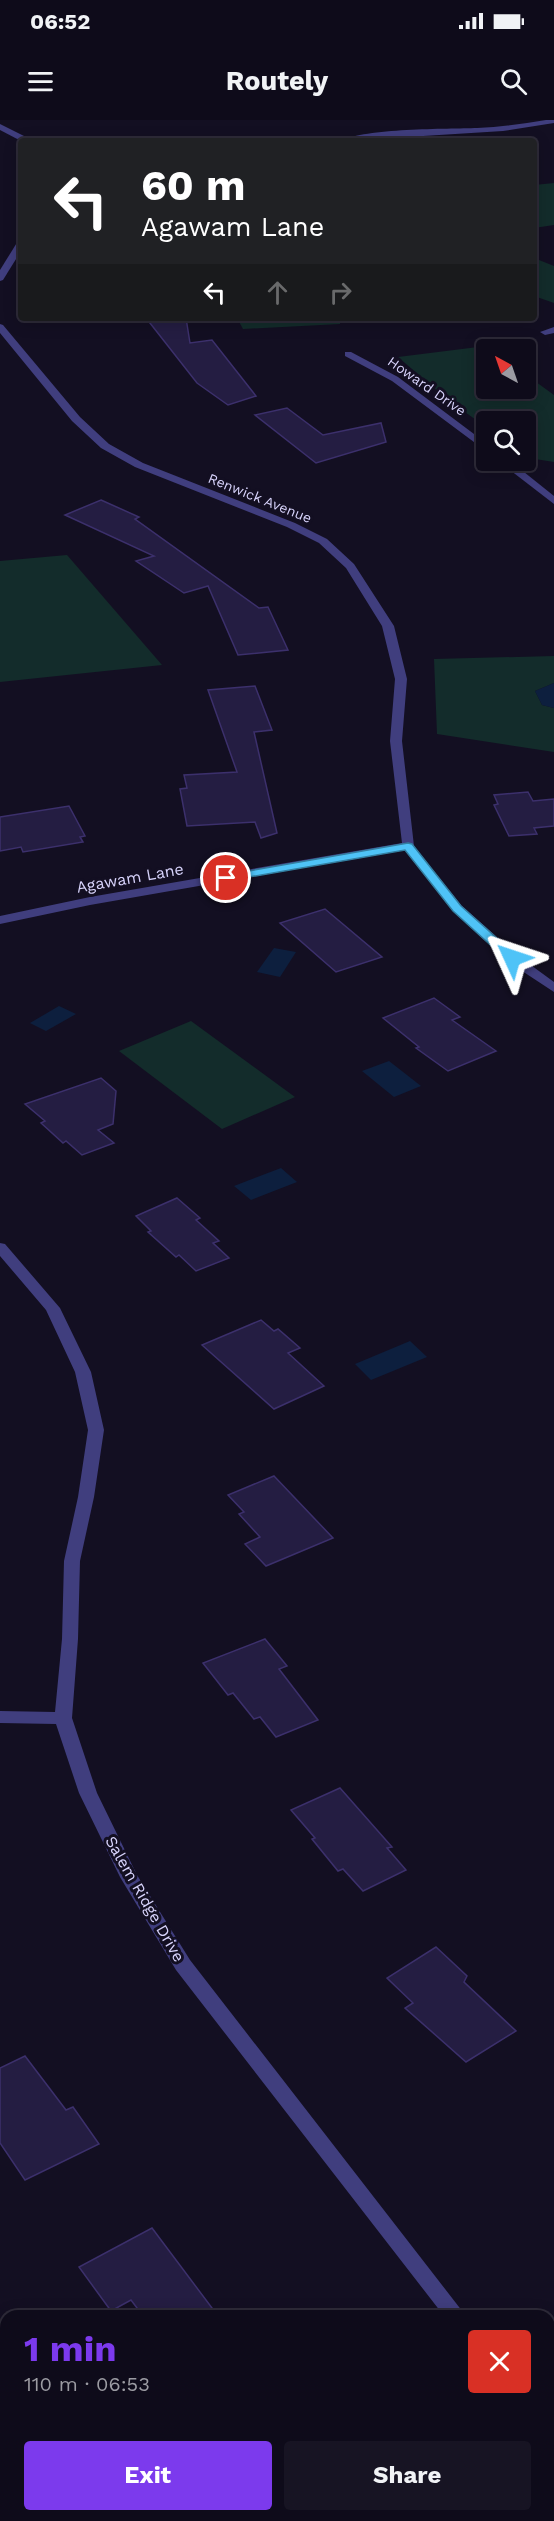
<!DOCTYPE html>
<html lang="en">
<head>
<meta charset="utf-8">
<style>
  :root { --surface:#0e0b1a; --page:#171423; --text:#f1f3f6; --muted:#9b9ba2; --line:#2e2b39; --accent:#7c3aed }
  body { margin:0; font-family:"Work Sans",sans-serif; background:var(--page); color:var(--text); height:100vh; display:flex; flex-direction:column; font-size:22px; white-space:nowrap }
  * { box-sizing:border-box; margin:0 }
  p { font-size:20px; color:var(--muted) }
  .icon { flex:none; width:33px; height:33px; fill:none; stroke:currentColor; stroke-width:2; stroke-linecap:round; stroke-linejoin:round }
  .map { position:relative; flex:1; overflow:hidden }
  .sheet { position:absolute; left:0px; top:2190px; width:555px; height:212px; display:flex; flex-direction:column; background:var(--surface); border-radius:18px 18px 0 0; box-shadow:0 3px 15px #0003,0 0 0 2px var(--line) }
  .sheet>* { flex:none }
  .hud { position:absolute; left:18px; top:18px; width:519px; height:183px; border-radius:6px; box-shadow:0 3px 15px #0003,0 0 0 2px var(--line); background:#202124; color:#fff; overflow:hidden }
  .needle { width:39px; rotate:320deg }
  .tools { position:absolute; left:476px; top:219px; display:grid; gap:12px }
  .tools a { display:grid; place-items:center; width:60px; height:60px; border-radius:6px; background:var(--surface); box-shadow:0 3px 15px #0003,0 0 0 2px var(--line); font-size:30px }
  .pin { position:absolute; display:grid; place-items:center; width:51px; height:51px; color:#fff; margin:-26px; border:3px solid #fff; border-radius:50%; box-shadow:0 2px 6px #0007 }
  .me { position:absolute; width:66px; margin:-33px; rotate:312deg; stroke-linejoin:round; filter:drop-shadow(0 0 4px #0008) }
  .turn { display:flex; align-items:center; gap:21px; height:126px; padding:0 24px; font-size:27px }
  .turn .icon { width:78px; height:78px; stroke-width:2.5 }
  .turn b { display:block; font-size:42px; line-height:51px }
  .lanes { display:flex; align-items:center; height:57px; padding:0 24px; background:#0003; justify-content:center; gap:30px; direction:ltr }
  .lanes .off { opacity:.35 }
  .round { display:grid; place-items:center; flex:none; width:63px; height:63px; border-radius:6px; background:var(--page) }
  .overview { display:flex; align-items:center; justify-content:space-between; height:102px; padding:0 24px }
  h1 { font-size:36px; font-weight:700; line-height:45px; color:var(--accent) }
  .button { display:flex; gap:12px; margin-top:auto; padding:12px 24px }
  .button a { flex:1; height:69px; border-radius:6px; background:var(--accent); color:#fff; font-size:24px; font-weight:700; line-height:69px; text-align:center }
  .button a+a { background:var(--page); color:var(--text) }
  .status { display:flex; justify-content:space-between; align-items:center; height:42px; padding:0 30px; background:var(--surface); direction:ltr }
  .status svg { height:16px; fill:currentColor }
  header { display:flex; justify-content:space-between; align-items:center; height:78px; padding:0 24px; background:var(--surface); font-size:27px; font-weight:700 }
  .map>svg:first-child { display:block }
  .green { fill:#132c2b }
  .water { fill:#0d1f3e }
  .building { fill:#241d42; stroke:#3c306c; stroke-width:1.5 }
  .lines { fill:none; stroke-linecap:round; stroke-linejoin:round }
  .street { fill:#403e7e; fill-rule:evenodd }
  .route { fill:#4fc3f7; stroke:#337fa1; stroke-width:1.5 }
  .labels { text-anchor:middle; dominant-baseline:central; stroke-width:6; stroke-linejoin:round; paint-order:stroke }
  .far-street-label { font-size:14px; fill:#d8d4fc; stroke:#130f22 }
  .street-label { font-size:16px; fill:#d8d4fc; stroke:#130f22 }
</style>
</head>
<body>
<div class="status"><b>06:52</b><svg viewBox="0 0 49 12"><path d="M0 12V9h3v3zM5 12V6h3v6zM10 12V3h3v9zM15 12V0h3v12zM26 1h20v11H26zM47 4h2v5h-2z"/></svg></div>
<header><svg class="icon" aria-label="menu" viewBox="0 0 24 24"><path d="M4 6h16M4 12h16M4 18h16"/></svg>Routely<svg class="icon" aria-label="search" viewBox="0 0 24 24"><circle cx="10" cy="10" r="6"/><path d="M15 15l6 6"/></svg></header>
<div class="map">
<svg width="554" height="2401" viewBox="0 0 554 2401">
  <rect width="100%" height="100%" fill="#130f22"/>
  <g class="green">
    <polygon points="554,63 554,105 534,108 534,65"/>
    <polygon points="534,138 554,146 554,183 534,176"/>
    <polygon points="237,198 340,198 340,204 243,209"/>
    <polygon points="486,226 491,229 486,230 486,268 525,268 525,254 554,275 554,342 529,338 525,335 525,302 486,302 486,307 448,280 398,237"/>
    <polygon points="67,435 162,545 0,562 0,441"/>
    <polygon points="554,536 554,563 535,571 542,585 554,588 554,632 437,614 434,539"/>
    <polygon points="191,901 295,977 222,1009 119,931"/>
  </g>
  <g class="water">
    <polygon points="554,563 554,588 542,585 535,571"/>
    <polygon points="274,828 296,832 280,857 257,852"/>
    <polygon points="59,886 76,894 46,911 30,903"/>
    <polygon points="389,941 421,966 394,977 362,951"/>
    <polygon points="281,1048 297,1062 251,1080 234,1066"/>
    <polygon points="410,1221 427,1237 371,1260 355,1244"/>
  </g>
  <g class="building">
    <polygon points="146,198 186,198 190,223 212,220 256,276 228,285 197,263"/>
    <polygon points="287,288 323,315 381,303 386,322 316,343 255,295"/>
    <polygon points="101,380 139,397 135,399 259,488 268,487 288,530 238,535 208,466 184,473 136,441 154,436 65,395"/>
    <polygon points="255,566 272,610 254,612 277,713 261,718 255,702 187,706 180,669 187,668 184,655 237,652 208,570"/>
    <polygon points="528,672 533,681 554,679 554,706 534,708 537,714 509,716 494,685 498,684 494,675"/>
    <polygon points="69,686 85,716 80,717 83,722 23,732 21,727 0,731 0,697"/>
    <polygon points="325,789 382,837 336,852 280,803"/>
    <polygon points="434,878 460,897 452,900 496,931 448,951 416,928 419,927 383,898"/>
    <polygon points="101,958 116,971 113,1004 98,1010 114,1023 82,1035 66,1021 63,1023 41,1003 45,1001 25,984"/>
    <polygon points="177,1078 200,1098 196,1100 219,1121 213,1123 229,1138 196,1151 179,1135 176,1137 148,1112 151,1111 136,1096"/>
    <polygon points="261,1200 274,1211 278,1209 300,1228 288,1233 324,1266 274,1289 202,1225"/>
    <polygon points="274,1356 333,1418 266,1446 245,1424 260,1417 239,1394 244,1392 228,1375"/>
    <polygon points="265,1519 287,1546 279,1549 318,1600 276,1617 260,1597 254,1599 233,1573 228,1575 203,1543"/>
    <polygon points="340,1668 392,1727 387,1728 406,1750 363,1771 343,1749 338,1751 312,1719 315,1718 291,1690"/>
    <polygon points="436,1827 467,1856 464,1862 516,1911 466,1942 405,1888 413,1883 387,1858"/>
    <polygon points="25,1936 66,1990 73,1987 99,2024 25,2060 0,2023 0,1948"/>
    <polygon points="152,2108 218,2196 143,2196 131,2180 111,2191 79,2147"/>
  </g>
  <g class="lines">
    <g class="street">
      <path d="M546,0H554V3L503,11L343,21C362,8 449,9 477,8C500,7 523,4 546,0Z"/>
      <polygon points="0,4 30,19 31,21 21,21 0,10"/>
      <polygon points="21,120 21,131 3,160 0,161 0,150 18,121"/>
      <polygon points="0,204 3,205 80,297 109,324 143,343 295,403 327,419 354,444 394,506 407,559 402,621 414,726 461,785 517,835 554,862 554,872 507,841 453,791 405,730 90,785 0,804 0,796 90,777 402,723 390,621 395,559 382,506 346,448 319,423 287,407 135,347 101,328 72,301 0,213"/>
      <polygon points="554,207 554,213 545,215 540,212"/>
      <polygon points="345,232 351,232 398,257 486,323 486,331 392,261 345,236"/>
      <polygon points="497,340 509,340 554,376 554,384"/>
      <polygon points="0,1123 5,1124 60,1188 91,1252 104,1310 94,1377 80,1441 78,1519 72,1598 97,1673 137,1755 190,1840 466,2196 444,2196 176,1850 120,1757 79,1673 56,1604 0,1603 0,1591 55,1592 62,1519 64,1441 78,1377 88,1310 75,1252 46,1190 0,1136"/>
      <polygon points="549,2306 554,2308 554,2330 549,2328"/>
    </g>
  </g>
  <polygon class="route" points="408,723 412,724 461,786 516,835 516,840 507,840 453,791 405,730 226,761 220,758 226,755"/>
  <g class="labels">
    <g class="far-street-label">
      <text transform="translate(427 266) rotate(35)">Howard Drive</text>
      <text transform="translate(260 378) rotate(22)">Renwick Avenue</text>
    </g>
    <g class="street-label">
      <text transform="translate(130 758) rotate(-10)">Agawam Lane</text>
      <text transform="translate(145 1779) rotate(60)">Salem Ridge Drive</text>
    </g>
  </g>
</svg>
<div class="tools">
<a><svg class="needle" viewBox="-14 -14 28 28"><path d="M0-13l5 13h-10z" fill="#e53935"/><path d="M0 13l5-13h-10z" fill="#9b9ba2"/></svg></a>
<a><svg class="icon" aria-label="search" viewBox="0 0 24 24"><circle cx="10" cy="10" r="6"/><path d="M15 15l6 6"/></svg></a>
</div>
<div class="pin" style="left:226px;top:758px;background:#d93025"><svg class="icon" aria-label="arrive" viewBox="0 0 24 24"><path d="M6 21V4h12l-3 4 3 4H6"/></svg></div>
<svg class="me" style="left:512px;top:838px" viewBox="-20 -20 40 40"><path d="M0-17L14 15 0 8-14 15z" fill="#4fc3f7" stroke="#fff" stroke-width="4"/></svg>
<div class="hud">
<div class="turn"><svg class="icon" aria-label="left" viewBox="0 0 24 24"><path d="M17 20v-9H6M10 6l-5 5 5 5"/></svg><div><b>60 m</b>Agawam Lane</div></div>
<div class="lanes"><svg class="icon" aria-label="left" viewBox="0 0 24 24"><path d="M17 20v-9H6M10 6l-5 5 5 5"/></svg><svg class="icon off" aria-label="ahead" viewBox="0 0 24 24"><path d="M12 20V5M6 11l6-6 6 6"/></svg><svg class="icon off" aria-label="right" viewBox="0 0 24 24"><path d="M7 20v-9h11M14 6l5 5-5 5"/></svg></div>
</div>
<section class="sheet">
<div class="overview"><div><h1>1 min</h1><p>110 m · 06:53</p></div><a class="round" style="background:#d93025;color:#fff"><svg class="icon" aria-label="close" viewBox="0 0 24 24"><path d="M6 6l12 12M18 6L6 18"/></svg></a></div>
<div class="button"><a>Exit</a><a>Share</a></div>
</section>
</div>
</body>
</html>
